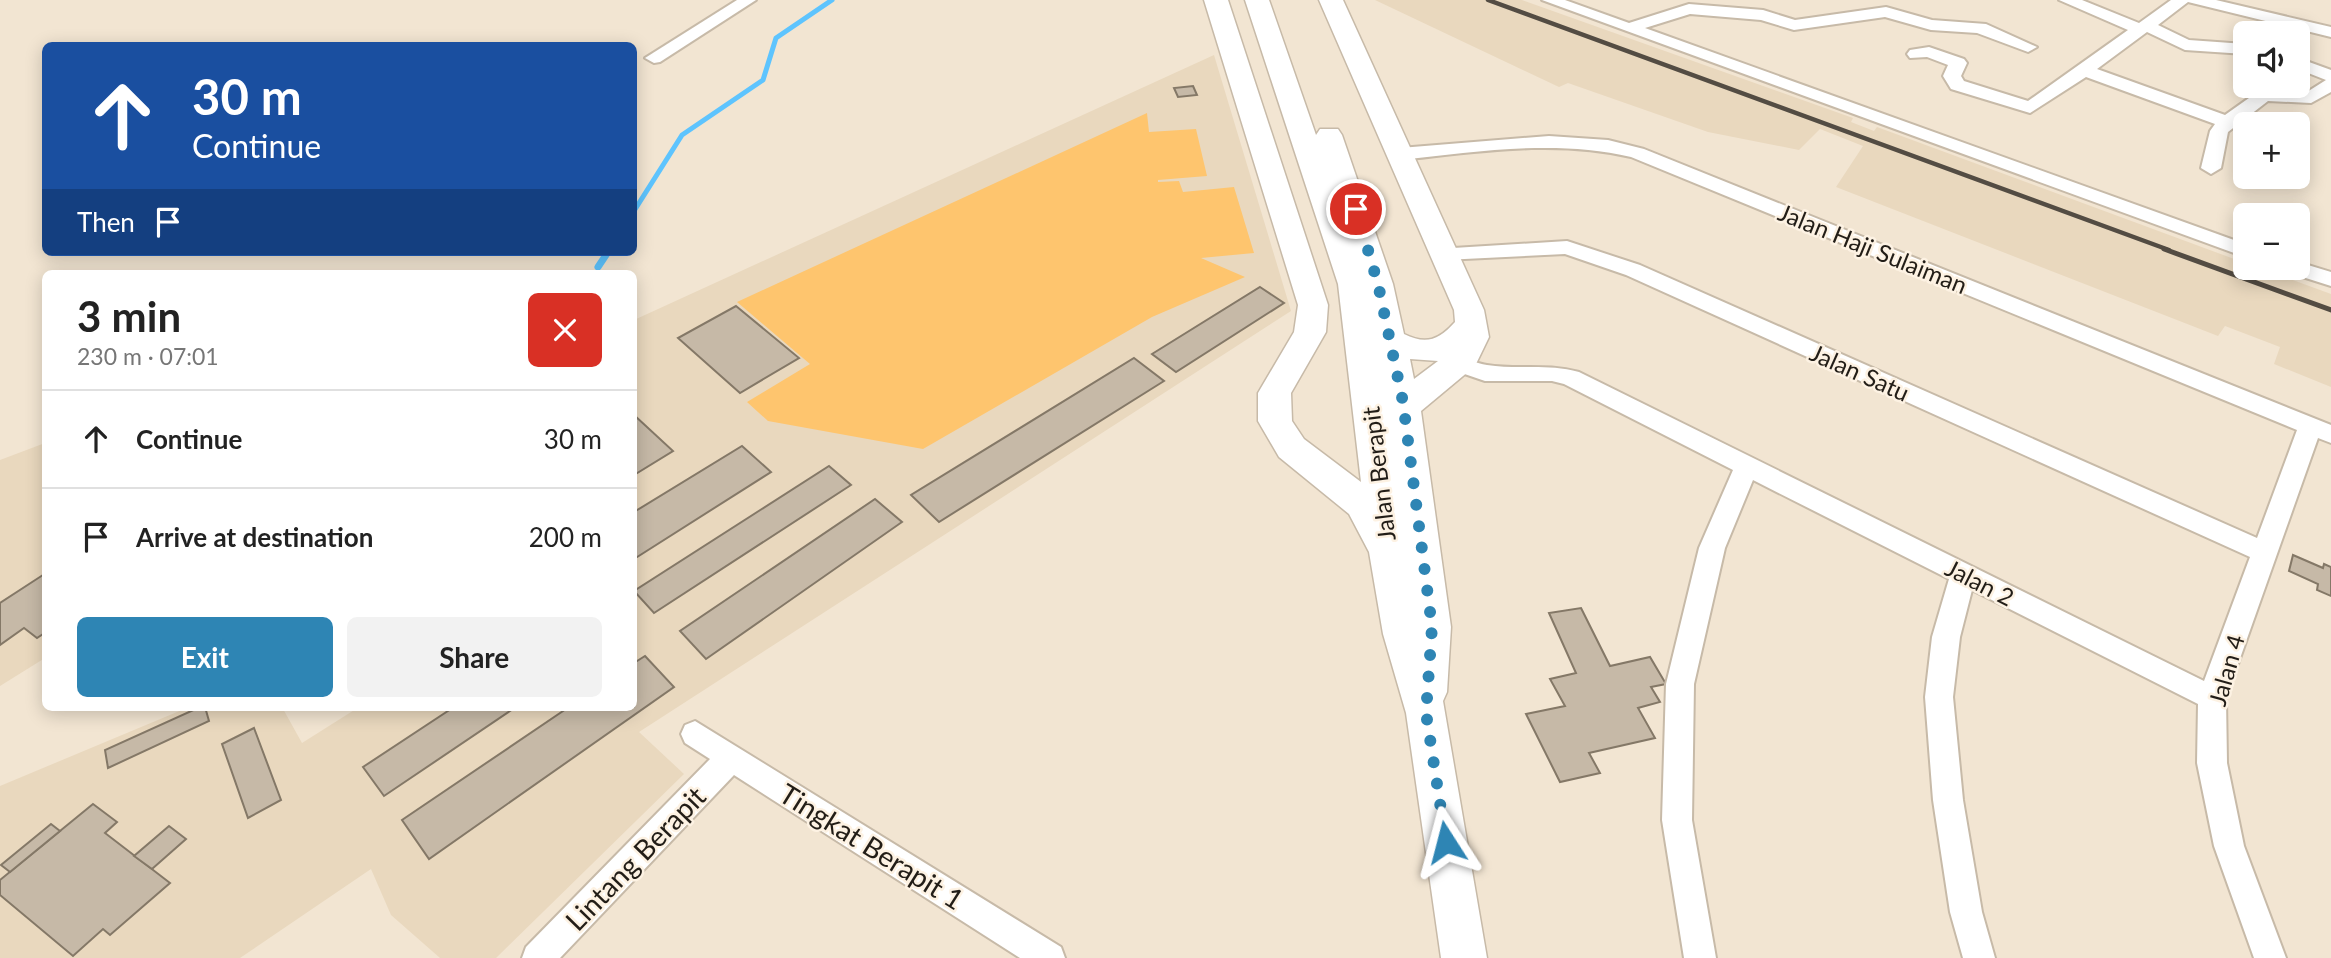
<!DOCTYPE html>
<html lang="en">
<head>
<meta charset="utf-8">
<style>
  :root { --surface:#fff; --page:#f2f2f2; --text:#222; --muted:#767676; --line:#e0e0e0; --accent:#2e85b4 }
  body { margin:0; font-family:Lato,sans-serif; background:var(--page); color:var(--text); height:100vh; display:flex; flex-direction:column; font-size:26px; white-space:nowrap }
  * { box-sizing:border-box; margin:0 }
  p { font-size:23px; color:var(--muted) }
  .icon { flex:none; width:38px; height:38px; fill:none; stroke:currentColor; stroke-width:2; stroke-linecap:round; stroke-linejoin:round }
  .map { position:relative; flex:1; overflow:hidden }
  .drawer { position:absolute; left:42px; top:270px; width:595px; height:441px; display:flex; flex-direction:column; background:var(--surface); border-radius:10px; box-shadow:0 4px 18px #0003 }
  .drawer>* { flex:none }
  .hud { position:absolute; left:42px; top:42px; width:595px; height:214px; border-radius:10px; box-shadow:0 4px 18px #0003; background:#1a4fa0; color:#fff; overflow:hidden }
  .fabs { position:absolute; left:2233px; top:21px; display:grid; gap:14px }
  .fabs a { display:grid; place-items:center; width:77px; height:77px; border-radius:10px; background:var(--surface); box-shadow:0 4px 18px #0003; font-size:35px }
  .pin { position:absolute; display:grid; place-items:center; width:60px; height:60px; color:#fff; margin:-30px; border:4px solid #fff; border-radius:50%; box-shadow:0 2px 7px #0007 }
  .me { position:absolute; width:77px; margin:-38px; rotate:351deg; stroke-linejoin:round; filter:drop-shadow(0 0 5px #0008) }
  .turn { display:flex; align-items:center; gap:24px; height:147px; padding:0 35px; font-size:32px }
  .turn .icon { width:91px; height:91px; stroke-width:2.5 }
  .turn b { display:block; font-size:49px; line-height:60px }
  .then { display:flex; align-items:center; height:66px; padding:0 35px; background:#0003; gap:14px; font-size:26px }
  .round { display:grid; place-items:center; flex:none; width:74px; height:74px; border-radius:10px; background:var(--page) }
  .summary { display:flex; align-items:center; justify-content:space-between; height:119px; padding:0 35px }
  h1 { font-size:42px; font-weight:700; line-height:52px }
  .action { display:flex; gap:14px; margin-top:auto; padding:14px 35px }
  .action a { flex:1; height:80px; border-radius:10px; background:var(--accent); color:#fff; font-size:28px; font-weight:700; line-height:80px; text-align:center }
  .action a+a { background:var(--page); color:var(--text) }
  ul { padding:0; list-style:none }
  li { display:flex; align-items:center; gap:21px; height:98px; padding:0 35px; border-top:2px solid var(--line) }
  li div { flex:1 }
  li b { display:block; font-size:26px }
  li em { font-style:normal }
  .map>svg:first-child { display:block }
  .built { fill:#e9d8be }
  .green { fill:#fec56e }
  .lines { fill:none; stroke-linecap:round; stroke-linejoin:round }
  .stream-far1 { stroke:#5ec4fe; stroke-width:5 }
  .stream { stroke:#5ec4fe; stroke-width:7 }
  .building { fill:#c6b9a7; stroke:#847867; stroke-width:2 }
  .street-casing { stroke:#c7baa8; stroke-width:4 }
  .secondary-casing { stroke:#c7baa8; stroke-width:3 }
  .street { fill:#fff; fill-rule:evenodd }
  .secondary { fill:#fff; fill-rule:evenodd }
  .rail-far1 { stroke:#534c43; stroke-width:4.5 }
  .rail { stroke:#534c43; stroke-width:5 }
  .route { stroke:#2e85b4; stroke-width:12; stroke-dasharray:0 21.6 }
  .labels { text-anchor:middle; dominant-baseline:central; stroke-width:5; stroke-linejoin:round; paint-order:stroke }
  .street-label { font-size:24px; fill:#221d17; stroke:#fdf2e3 }
  .near-street-label { font-size:28px; fill:#221d17; stroke:#fdf2e3 }
</style>
</head>
<body>
<div class="map">
<svg width="2331" height="958" viewBox="0 0 2331 958">
  <rect width="100%" height="100%" fill="#f2e5d2"/>
  <g class="built">
    <polygon points="1375,0 1522,0 1853,118 1851,122 1874,131 1877,127 2245,263 2245,268 2260,268 2331,294 2331,387 2274,364 2280,347 2225,326 2218,336 1836,187 1863,146 1820,129 1799,150 1708,132 1568,83 1559,87"/>
    <polygon points="1214,55 1291,311 639,732 684,774 496,958 440,958 391,915 371,869 240,958 0,958 0,786 189,707 282,707 302,743 359,707 634,707 634,320"/>
    <polygon points="45,443 45,658 0,686 0,460"/>
  </g>
  <polygon class="green" points="1147,113 1149,132 1196,129 1207,176 1158,180 1158,182 1179,181 1183,192 1234,187 1254,253 1201,258 1245,277 1152,317 923,449 768,421 747,402 810,364 737,302"/>
  <g class="lines">
    <polyline class="stream-far1" points="634,211 682,135 763,80 776,38 832,0"/>
    <polyline class="stream" points="598,267 608,252"/>
  </g>
  <g class="building">
    <polygon points="1193,86 1197,95 1178,97 1174,88"/>
    <polygon points="1260,287 1284,303 1176,372 1152,354"/>
    <polygon points="736,306 799,358 740,393 678,338"/>
    <polygon points="1134,358 1164,381 939,522 911,495"/>
    <polygon points="634,415 673,451 634,475"/>
    <polygon points="742,446 771,472 634,559 634,512"/>
    <polygon points="829,466 851,485 654,613 634,591"/>
    <polygon points="875,499 902,522 706,659 680,631"/>
    <polygon points="2293,555 2323,568 2324,564 2331,567 2331,596 2317,590 2318,584 2289,571"/>
    <polygon points="46,573 46,632 37,638 24,628 0,645 0,603"/>
    <polygon points="1581,608 1610,666 1650,657 1666,684 1651,687 1660,702 1638,708 1655,738 1589,753 1600,773 1560,782 1526,714 1565,706 1550,679 1576,673 1549,613"/>
    <polygon points="645,656 674,687 429,859 402,820 569,707 634,707 634,663"/>
    <polygon points="200,707 205,707 209,721 108,768 105,750"/>
    <polygon points="454,707 516,707 384,796 363,767"/>
    <polygon points="254,728 281,800 248,818 222,744"/>
    <polygon points="93,804 117,822 105,833 170,883 110,935 103,929 73,956 0,895 0,880"/>
    <polygon points="51,824 60,831 10,872 1,865"/>
    <polygon points="169,826 186,839 152,869 134,856"/>
  </g>
  <g class="lines">
    <defs>
      <g id="street">
        <polygon points="737,0 756,0 660,62 654,63 645,58"/>
        <polygon points="1542,0 1565,0 1629,23 1689,4 1763,10 1795,20 1886,7 1932,20 1986,24 2037,47 2028,52 1977,33 1931,30 1885,17 1794,30 1761,20 1690,14 1645,28 2245,244 2245,257"/>
        <polygon points="2059,0 2082,0 2139,23 2171,0 2216,0 2331,27 2331,37 2188,2 2158,25 2189,40 2245,44 2245,54 2185,50 2147,32 2097,69 2225,115 2256,93 2270,90 2307,92 2326,80 2298,69 2298,58 2331,70 2331,92 2311,103 2268,101 2228,132 2221,168 2211,174 2201,168 2210,131 2215,124 2086,77 2030,113 1951,89 1943,76 1948,65 1927,57 1910,58 1907,54 1910,50 1929,47 1964,59 1967,63 1961,76 1964,81 2028,101 2128,30"/>
        <path d="M1549,136L1608,140L1644,149L2331,425V443L2318,438L2226,698L2227,763L2244,846L2286,958H2254L2214,846L2197,763L2198,704L1972,590L1960,637L1953,697L1963,800L1982,912L1995,958H1963L1950,912L1933,800L1925,697L1932,637L1949,579L1753,480L1725,548L1694,684L1692,820L1716,958H1684L1662,820L1666,684L1699,548L1733,470L1564,384L1552,381H1485L1450,369L1447,364L1450,359C1464,355 1473,363 1487,365C1519,370 1546,363 1579,372L2204,681L2250,557L1626,275L1565,254L1444,260L1437,259L1434,254L1437,249L1567,241L1640,265L2257,538L2297,430L1631,157C1554,139 1477,152 1400,160L1391,154L1400,148Z"/>
        <polygon points="2298,262 2331,272 2331,286 2290,273 2287,268 2298,268"/>
        <polygon points="695,721 1061,947 1065,958 1020,958 734,775 560,958 522,958 526,947 710,759 685,743 681,734 685,725"/>
      </g>
      <path id="secondary" d="M1204,0H1228L1328,305L1326,332L1291,393L1292,421L1304,439L1361,482L1338,284L1245,0H1269L1316,135L1320,129H1338L1342,135L1393,284L1404,334C1426,345 1439,340 1455,322L1454,310L1319,0H1343L1484,310L1489,337L1475,366L1421,411L1451,627L1447,692L1443,701L1487,958H1441L1406,713L1383,634L1369,552L1349,514L1279,457L1258,421V393L1294,332L1298,305ZM1410,359L1438,361L1414,379Z"/>
    </defs>
    <use href="#street" class="street-casing"/>
    <use href="#secondary" class="secondary-casing"/>
    <use href="#street" class="street"/>
    <use href="#secondary" class="secondary"/>
    <polyline class="rail-far1" points="1488,0 2169,250"/>
    <polyline class="rail" points="2164,249 2331,310"/>
  </g>
  <g class="lines">
    <polyline class="route" points="1356,209 1378,284 1403,402 1432,627 1426,713 1446,842"/>
  </g>
  <g class="labels">
    <g class="street-label">
      <text transform="translate(1873 248) rotate(22)">Jalan Haji Sulaiman</text>
      <text transform="translate(1860 372) rotate(24)">Jalan Satu</text>
      <text transform="translate(1378 474) rotate(-97)">Jalan Berapit</text>
      <text transform="translate(1980 582) rotate(27)">Jalan 2</text>
      <text transform="translate(2226 670) rotate(-74)">Jalan 4</text>
    </g>
    <g class="near-street-label">
      <text transform="translate(872 846) rotate(32)">Tingkat Berapit 1</text>
      <text transform="translate(635 858) rotate(-46)">Lintang Berapit</text>
    </g>
  </g>
</svg>
<div class="fabs">
<a><svg class="icon" aria-label="sound" viewBox="0 0 24 24"><path d="M4 9h4l5-4v14l-5-4H4zM17 9q2 3 0 6"/></svg></a>
<a>+</a>
<a>−</a>
</div>
<div class="pin" style="left:1356px;top:209px;background:#d93025"><svg class="icon" aria-label="arrive" viewBox="0 0 24 24"><path d="M6 21V4h12l-3 4 3 4H6"/></svg></div>
<svg class="me" style="left:1446px;top:842px" viewBox="-20 -20 40 40"><path d="M0-17L14 15 0 8-14 15z" fill="#2e85b4" stroke="#fff" stroke-width="4"/></svg>
<div class="hud">
<div class="turn"><svg class="icon" aria-label="ahead" viewBox="0 0 24 24"><path d="M12 20V5M6 11l6-6 6 6"/></svg><div><b>30 m</b>Continue</div></div>
<div class="then">Then<svg class="icon" aria-label="arrive" viewBox="0 0 24 24"><path d="M6 21V4h12l-3 4 3 4H6"/></svg></div>
</div>
<section class="drawer">
<div class="summary"><div><h1>3 min</h1><p>230 m · 07:01</p></div><a class="round" style="background:#d93025;color:#fff"><svg class="icon" aria-label="close" viewBox="0 0 24 24"><path d="M6 6l12 12M18 6L6 18"/></svg></a></div>
<ul>
<li><svg class="icon" aria-label="ahead" viewBox="0 0 24 24"><path d="M12 20V5M6 11l6-6 6 6"/></svg><div><b>Continue</b></div><em>30 m</em></li>
<li><svg class="icon" aria-label="arrive" viewBox="0 0 24 24"><path d="M6 21V4h12l-3 4 3 4H6"/></svg><div><b>Arrive at destination</b></div><em>200 m</em></li>
</ul>
<div class="action"><a>Exit</a><a>Share</a></div>
</section>
</div>
</body>
</html>
